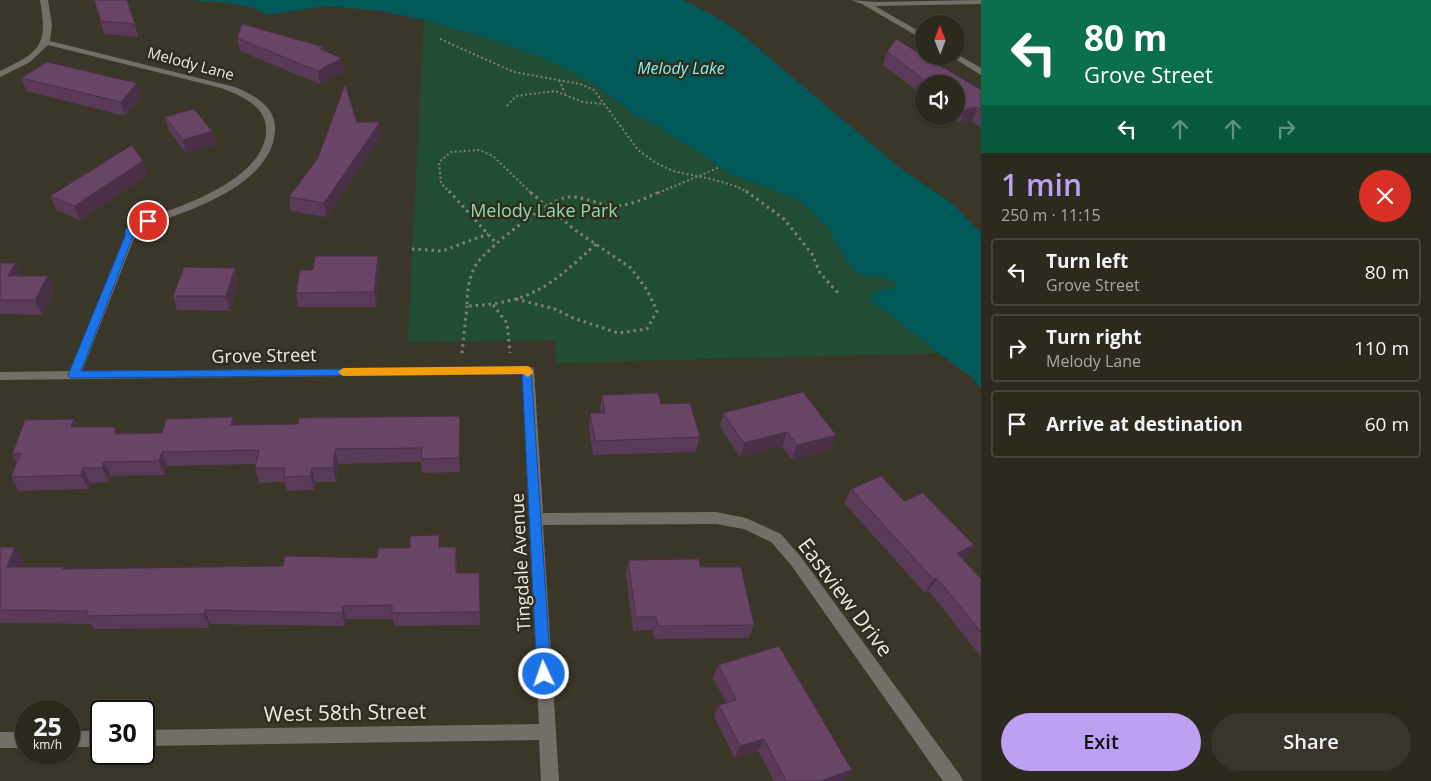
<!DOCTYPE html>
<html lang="en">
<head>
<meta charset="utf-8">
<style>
  :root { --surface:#2c291f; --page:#38352c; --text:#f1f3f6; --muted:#a6a6a4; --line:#48453d; --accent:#bca0f2 }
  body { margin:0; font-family:"Open Sans",sans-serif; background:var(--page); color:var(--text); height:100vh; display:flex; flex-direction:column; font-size:19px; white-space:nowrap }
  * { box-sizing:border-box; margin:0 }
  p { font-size:16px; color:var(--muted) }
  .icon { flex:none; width:28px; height:28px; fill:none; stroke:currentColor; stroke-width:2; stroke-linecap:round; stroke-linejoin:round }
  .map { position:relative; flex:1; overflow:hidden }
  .details { display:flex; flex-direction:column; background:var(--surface); width:450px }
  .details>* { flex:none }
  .top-card { background:#0b6e4f; color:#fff; overflow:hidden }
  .needle { width:32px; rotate:359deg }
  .fabs { position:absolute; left:915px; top:15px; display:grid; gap:10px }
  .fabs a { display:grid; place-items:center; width:50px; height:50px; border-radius:50%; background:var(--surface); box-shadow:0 1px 4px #0004,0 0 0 1px var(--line); font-size:25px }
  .speed { position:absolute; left:15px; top:700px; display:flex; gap:10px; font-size:25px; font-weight:700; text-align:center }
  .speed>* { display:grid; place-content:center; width:65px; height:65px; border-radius:50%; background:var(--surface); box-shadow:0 1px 4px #0004,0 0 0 1px var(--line); line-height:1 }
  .speed small { font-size:12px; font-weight:400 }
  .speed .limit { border:2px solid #111; border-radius:8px; background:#fff; color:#111 }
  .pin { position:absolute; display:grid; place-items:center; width:42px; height:42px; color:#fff; margin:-21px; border:2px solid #fff; border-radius:50%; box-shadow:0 1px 5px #0007 }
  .me { position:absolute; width:55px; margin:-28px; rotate:357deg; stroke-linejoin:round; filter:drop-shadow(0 0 4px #0008) }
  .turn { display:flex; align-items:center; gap:18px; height:105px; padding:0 20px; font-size:22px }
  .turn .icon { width:65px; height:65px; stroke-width:2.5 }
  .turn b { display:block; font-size:35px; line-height:42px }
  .lanes { display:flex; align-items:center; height:48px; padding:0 20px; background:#0003; justify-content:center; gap:25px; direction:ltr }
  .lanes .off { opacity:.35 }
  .round { display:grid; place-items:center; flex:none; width:52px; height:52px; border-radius:26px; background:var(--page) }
  .summary { display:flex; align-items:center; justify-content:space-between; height:85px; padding:0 20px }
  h1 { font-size:30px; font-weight:600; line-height:38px; color:var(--accent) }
  .button { display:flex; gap:10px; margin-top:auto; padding:10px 20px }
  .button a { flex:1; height:58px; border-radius:30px; background:var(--accent); color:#111; font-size:20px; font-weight:600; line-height:58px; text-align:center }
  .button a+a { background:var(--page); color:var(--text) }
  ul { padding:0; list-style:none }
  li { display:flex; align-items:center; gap:15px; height:68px; margin:0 10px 8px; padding:0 10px; border:2px solid var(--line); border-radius:5px }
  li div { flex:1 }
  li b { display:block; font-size:19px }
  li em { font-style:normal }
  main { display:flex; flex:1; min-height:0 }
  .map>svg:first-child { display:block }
  .green { fill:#224d35 }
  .water { fill:#005859 }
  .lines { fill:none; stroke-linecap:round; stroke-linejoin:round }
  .path-far1 { stroke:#827f74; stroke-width:2; stroke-dasharray:2 2.5; stroke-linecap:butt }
  .path { stroke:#827f74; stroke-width:3; stroke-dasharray:2.5 4; stroke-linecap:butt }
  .street { fill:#726f69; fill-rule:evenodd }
  .wall { fill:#593a57 }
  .shaded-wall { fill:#493047 }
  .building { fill:#684465; stroke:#493047 }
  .route { fill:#1a73e8; stroke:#114b97 }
  .slow { fill:#f59e0b }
  .labels { text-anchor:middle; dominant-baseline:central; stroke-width:5; stroke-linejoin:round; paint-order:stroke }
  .far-street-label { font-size:15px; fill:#ebe9e1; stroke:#302d1f }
  .far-water-label { font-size:16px; font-style:italic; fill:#84f1f1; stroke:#302d1f }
  .park-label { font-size:18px; fill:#8ddbae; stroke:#302d1f }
  .street-label { font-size:18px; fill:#ebe9e1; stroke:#302d1f }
  .near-street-label { font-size:21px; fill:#ebe9e1; stroke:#302d1f }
</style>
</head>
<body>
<main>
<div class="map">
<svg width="981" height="781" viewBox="0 0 981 781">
  <rect width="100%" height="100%" fill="#3a3729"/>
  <polygon class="green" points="424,20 477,35 544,58 591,82 632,113 656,125 733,175 799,200 828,226 840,250 855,270 869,277 878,276 896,283 895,289 872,301 938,353 557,363 555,340 408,342"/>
  <path class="water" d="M188,0H683C703,9 721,19 739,32L899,167L953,204L981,233V389L973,378L938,353L872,301L873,291L895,289L896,283L878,276L869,277L855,271L840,250L827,226L799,200L733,175L656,125L632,113L591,82L544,58L477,35L424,20L381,11L326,6L266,15C254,2 206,2 188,0Z"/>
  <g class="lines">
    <g class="path-far1">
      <polyline points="440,39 514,72 580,84 594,90 638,150 656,163 673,171 715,180 738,187 749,193"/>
      <polyline points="559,80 565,93"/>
      <polyline points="507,106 516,96 555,91 583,102 604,104"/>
      <polyline points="450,193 441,183 439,162 451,152 479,150 493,156 531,193"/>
      <polyline points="658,193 720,167"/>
    </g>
    <g class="path">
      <polyline points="449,191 496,243"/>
      <polyline points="746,191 784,219 812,254 820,273 839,294"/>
      <path d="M596,244C550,286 532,303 467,306C467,292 469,274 478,262C490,246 549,199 568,197C584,196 598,205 613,206C630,206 646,198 661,191"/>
      <polyline points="412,249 442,251 488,234"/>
      <polyline points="516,299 555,309 573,318 618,333 647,329 657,311 647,290 631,268 575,230 529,191"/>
      <polyline points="493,305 507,323 510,353"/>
      <polyline points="462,353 467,306"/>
    </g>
    <g class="street">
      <path d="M40,0H48L52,25L50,41L235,87C254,95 277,107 275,131C272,185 186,213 143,226L135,231V236L82,371L532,367L534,370L543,513L716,512L746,518L781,534L801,557L960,775L963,781H943L791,565L771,542L744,529L716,524L543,525L559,781H541L539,740L144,746V730L539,724L522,374L0,380V372L70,371L125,236L126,228C140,219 157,215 173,209C205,197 263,172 266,133C268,106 242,96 221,88L48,45L30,62L0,77V71C41,52 48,45 40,0Z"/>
      <polygon points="851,0 874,2 981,0 981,4 875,6 924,34 924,40 862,4"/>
      <polygon points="957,54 981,68 981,75 950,56 956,56"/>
      <rect x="69" y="731" width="32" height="16"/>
      <rect x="0" y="732" width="26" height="16"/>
    </g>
  </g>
  <g class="wall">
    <polygon points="94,0 135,24 138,37 104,34"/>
    <polygon points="237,38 324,50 344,71 320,84 240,51"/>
    <polygon points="887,52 981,90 981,128 972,121 960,123 950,116 956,116 956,84 924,84 924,96 883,65"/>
    <polygon points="21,78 141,97 125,116 26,91"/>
    <polygon points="165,117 212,131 216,144 186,153 169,131"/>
    <polygon points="357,122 381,136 326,217 291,211 289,197"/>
    <polygon points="147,175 80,220 56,210 50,196"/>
    <polygon points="0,263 21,276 54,291 42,315 0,314"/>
    <polygon points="235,268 238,282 230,311 177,310 173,296"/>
    <polygon points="379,270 376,307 298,307 296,293"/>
    <polygon points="602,395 661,404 700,437 696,452 593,455 589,428 590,413 601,413 600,409"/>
    <polygon points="723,413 836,435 831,449 792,460 782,446 740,457 720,427"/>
    <polygon points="460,416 460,472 422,473 421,462 338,464 336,482 315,482 314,490 287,491 285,482 259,483 255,468 256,464 167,466 165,475 111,476 109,482 90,483 88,489 19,491 11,477 17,463 12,454 78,427 119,434 162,433 233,417 235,425 298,424"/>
    <polygon points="851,489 904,501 974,545 965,559 963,560 981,579 981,657 929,591 925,593 844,503"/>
    <polygon points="0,547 24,561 22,567 65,569 283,566 377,558 440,547 457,561 457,573 479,573 480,625 394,626 393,619 346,619 345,626 210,624 209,628 94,629 91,624 0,623"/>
    <polygon points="628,560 700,567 754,625 749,638 654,639 653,630 633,631 626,574"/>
    <polygon points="718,665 844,781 774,781 758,751 735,758 714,717 719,705 726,702 713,678"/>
  </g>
  <g class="shaded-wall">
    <polygon points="342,58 344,71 320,84 318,71"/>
    <polygon points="137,83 141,97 125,116 121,102"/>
    <polygon points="977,107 972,121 960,123 965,110"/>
    <polygon points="380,122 381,136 326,217 324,203"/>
    <polygon points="212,131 216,144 186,153 183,140"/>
    <polygon points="143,161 147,175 80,220 74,206"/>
    <polygon points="378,256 379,270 376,307 374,292"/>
    <polygon points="15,263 22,278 8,276"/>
    <polygon points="235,268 238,282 230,311 226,296"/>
    <polygon points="48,276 54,291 42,315 35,300"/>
    <polygon points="460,416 460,472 459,458"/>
    <polygon points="233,417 237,431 231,425"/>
    <polygon points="74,419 81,433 71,427"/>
    <polygon points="116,427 122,441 114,434"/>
    <polygon points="787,432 782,446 740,457 744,443"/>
    <polygon points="836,435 831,449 792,460 797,445"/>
    <polygon points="335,449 338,464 336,482 333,468"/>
    <polygon points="162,452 167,466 165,475 159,461"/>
    <polygon points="104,462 111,476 109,482 102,468"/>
    <polygon points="83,468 90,483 88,489 81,475"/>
    <polygon points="312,468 315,482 314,490 310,476"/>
    <polygon points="974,545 965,559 949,566 957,553"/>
    <polygon points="15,547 24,561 16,580 7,567"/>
    <polygon points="937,578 929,591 925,593 933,579"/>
    <polygon points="343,606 346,619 345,626 342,613"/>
    <polygon points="205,610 210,624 209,628 204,614"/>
    <polygon points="764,739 758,751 735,758 740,746"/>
    <polygon points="852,770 844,781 820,781"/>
  </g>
  <g class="building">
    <polygon points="94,0 127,0 135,24 101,21"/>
    <polygon points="242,24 324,47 320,49 342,58 318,71 237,38"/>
    <polygon points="896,39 981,90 981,110 977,107 965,110 956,103 956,84 930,84 887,52"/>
    <polygon points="47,62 137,83 121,102 21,78"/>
    <polygon points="345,84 357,122 380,122 324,203 289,197 318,158"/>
    <polygon points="194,109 212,131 183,140 165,117"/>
    <polygon points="132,145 143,161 74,206 50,196"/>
    <polygon points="315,256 378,256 374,292 296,293 300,270 313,270"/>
    <polygon points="0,263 15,263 8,276 48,276 35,300 0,300"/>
    <polygon points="184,267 235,268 226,296 173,296"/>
    <polygon points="803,392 836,435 797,445 787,432 744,443 723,413"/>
    <polygon points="658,393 661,404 690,403 700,437 595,441 590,413 605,413 602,395"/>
    <polygon points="460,416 459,458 421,459 422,448 335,449 333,468 312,468 310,476 284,477 285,468 255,468 259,450 162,452 159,461 104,462 102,468 83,468 81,475 11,477 21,453 12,454 25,420 74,419 71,427 116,427 114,434 162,433 166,419 233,417 231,425 298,424 299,418"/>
    <polygon points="881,476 904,501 923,493 974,545 957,553 981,579 981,632 937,578 933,579 851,489"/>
    <polygon points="439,535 439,547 456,547 456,573 479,573 480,612 392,613 392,605 343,606 342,613 205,610 204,614 86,616 88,611 0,610 0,547 15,547 7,567 64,567 63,569 283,566 285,556 377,558 378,548 410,548 410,536"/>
    <polygon points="699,559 700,567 741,567 754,625 658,626 656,617 636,617 628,560"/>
    <polygon points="779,646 852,770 820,781 786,781 764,739 740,746 719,705 736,700 718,665"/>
  </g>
  <polygon class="route" points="148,218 152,219 152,223 142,226 135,231 81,371 531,368 551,674 549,679 544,681 539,679 537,674 522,374 70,378 68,375 125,236 125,230 136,221"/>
  <polygon class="slow" points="528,366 531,368 533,373 528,377 523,374 343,376 338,372 343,368"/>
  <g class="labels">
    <g class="far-street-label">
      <text transform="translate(191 63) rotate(15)">Melody Lane</text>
    </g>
    <g class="far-water-label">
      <text x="681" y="68">Melody Lake</text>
    </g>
    <g class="park-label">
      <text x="544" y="210">Melody Lake Park</text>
    </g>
    <g class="street-label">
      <text transform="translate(264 355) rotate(-1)">Grove Street</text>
      <text transform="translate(520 562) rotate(-93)">Tingdale Avenue</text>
    </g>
    <g class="near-street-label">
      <text transform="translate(846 597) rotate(53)">Eastview Drive</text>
      <text transform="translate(345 712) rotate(-1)">West 58th Street</text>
    </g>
  </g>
</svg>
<div class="fabs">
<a><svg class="needle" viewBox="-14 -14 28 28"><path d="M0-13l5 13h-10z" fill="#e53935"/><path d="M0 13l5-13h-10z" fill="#a6a6a4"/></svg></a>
<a><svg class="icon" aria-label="sound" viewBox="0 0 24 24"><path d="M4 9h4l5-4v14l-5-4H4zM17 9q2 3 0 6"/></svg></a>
</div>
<div class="speed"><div>25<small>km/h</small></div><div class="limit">30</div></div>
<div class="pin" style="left:148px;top:221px;background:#d93025"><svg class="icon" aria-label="arrive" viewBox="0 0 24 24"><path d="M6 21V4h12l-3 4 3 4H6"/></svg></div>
<svg class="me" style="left:544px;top:674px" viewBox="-20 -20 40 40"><circle r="17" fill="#1a73e8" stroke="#fff" stroke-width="3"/><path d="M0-11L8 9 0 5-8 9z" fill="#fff"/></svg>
</div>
<section class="details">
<div class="top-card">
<div class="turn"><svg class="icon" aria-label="left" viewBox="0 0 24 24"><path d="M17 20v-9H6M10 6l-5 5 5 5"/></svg><div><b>80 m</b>Grove Street</div></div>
<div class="lanes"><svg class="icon" aria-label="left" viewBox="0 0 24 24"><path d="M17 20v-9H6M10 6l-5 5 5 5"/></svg><svg class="icon off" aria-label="ahead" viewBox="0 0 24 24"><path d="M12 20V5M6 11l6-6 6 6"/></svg><svg class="icon off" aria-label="ahead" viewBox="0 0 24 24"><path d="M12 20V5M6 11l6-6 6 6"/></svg><svg class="icon off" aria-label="right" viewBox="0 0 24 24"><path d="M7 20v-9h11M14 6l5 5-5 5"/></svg></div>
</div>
<div class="summary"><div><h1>1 min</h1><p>250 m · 11:15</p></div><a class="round" style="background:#d93025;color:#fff"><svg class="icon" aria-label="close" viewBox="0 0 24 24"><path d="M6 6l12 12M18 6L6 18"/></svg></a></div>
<ul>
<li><svg class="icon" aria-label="left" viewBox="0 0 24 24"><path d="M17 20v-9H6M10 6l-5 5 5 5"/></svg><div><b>Turn left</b><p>Grove Street</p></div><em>80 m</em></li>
<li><svg class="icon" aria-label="right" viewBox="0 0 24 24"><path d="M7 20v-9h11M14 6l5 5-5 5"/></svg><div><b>Turn right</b><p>Melody Lane</p></div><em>110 m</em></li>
<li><svg class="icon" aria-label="arrive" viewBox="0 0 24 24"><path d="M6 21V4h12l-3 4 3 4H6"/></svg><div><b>Arrive at destination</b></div><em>60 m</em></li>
</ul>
<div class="button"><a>Exit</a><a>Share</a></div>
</section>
</main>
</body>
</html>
